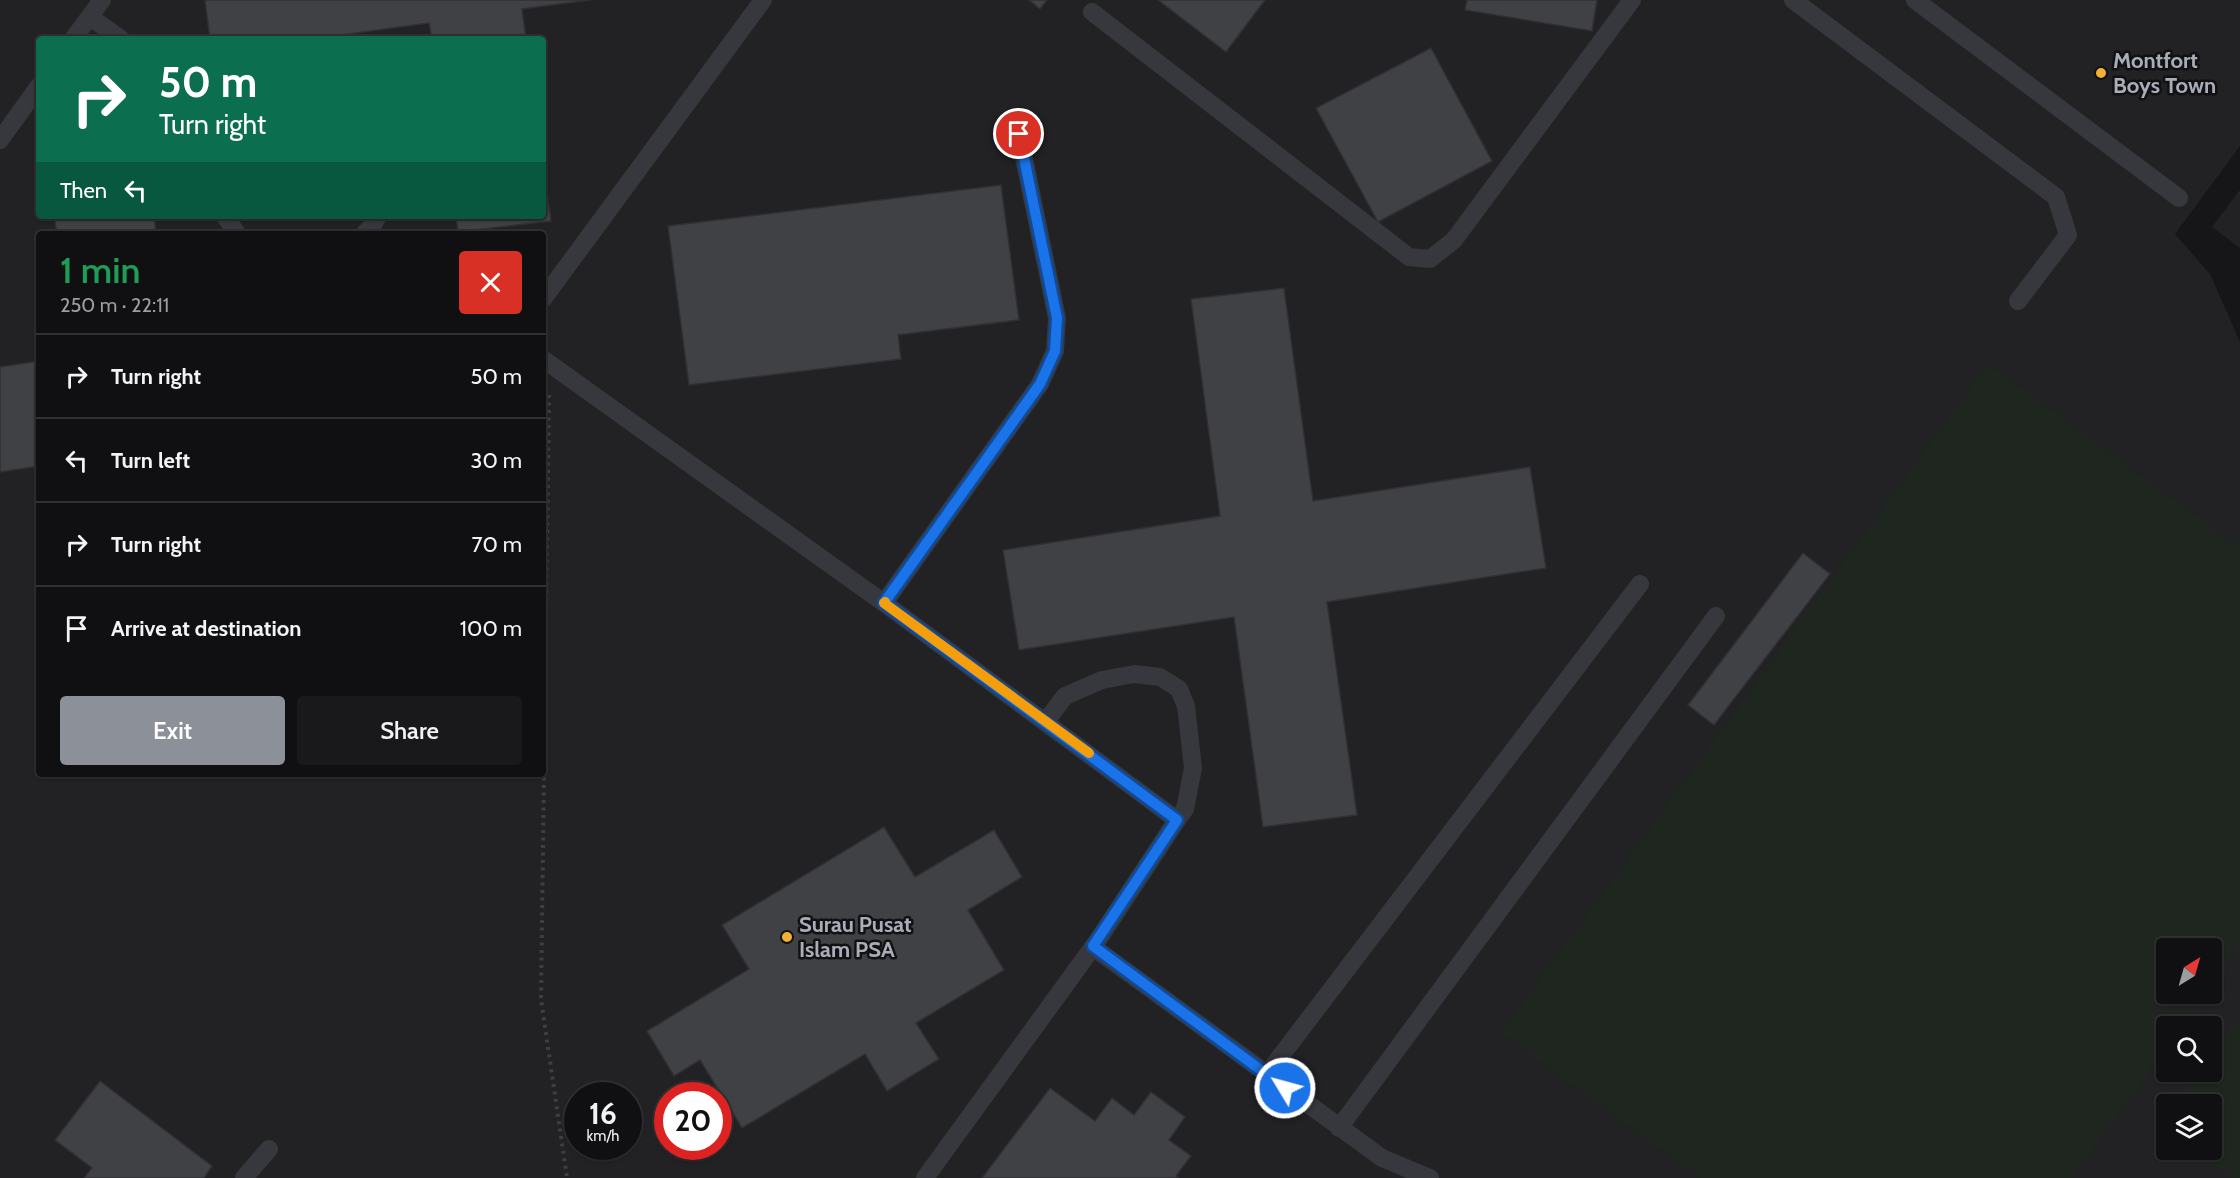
<!DOCTYPE html>
<html lang="en">
<head>
<meta charset="utf-8">
<style>
  :root { --surface:#101012; --page:#19191b; --text:#f1f3f6; --muted:#9c9d9f; --line:#303032; --accent:#8c9099 }
  body { margin:0; font-family:Cabin,sans-serif; background:var(--page); color:var(--text); height:100vh; display:flex; flex-direction:column; font-size:22px; white-space:nowrap }
  * { box-sizing:border-box; margin:0 }
  p { font-size:20px; color:var(--muted) }
  .icon { flex:none; width:33px; height:33px; fill:none; stroke:currentColor; stroke-width:2; stroke-linecap:round; stroke-linejoin:round }
  .map { position:relative; flex:1; overflow:hidden }
  .side { position:absolute; left:36px; top:231px; width:510px; height:546px; display:flex; flex-direction:column; background:var(--surface); border-radius:6px; box-shadow:0 2px 4px #0004,0 0 0 2px var(--line) }
  .side>* { flex:none }
  .banner { position:absolute; left:36px; top:36px; width:510px; height:183px; border-radius:6px; box-shadow:0 2px 4px #0004,0 0 0 2px var(--line); background:#0b6e4f; color:#fff; overflow:hidden }
  .needle { width:39px; rotate:37deg }
  .buttons { position:absolute; left:2156px; top:938px; display:grid; gap:12px }
  .buttons a { display:grid; place-items:center; width:66px; height:66px; border-radius:6px; background:var(--surface); box-shadow:0 2px 4px #0004,0 0 0 2px var(--line); font-size:30px }
  .speed { position:absolute; left:564px; top:1082px; display:flex; gap:12px; font-size:30px; font-weight:700; text-align:center }
  .speed>* { display:grid; place-content:center; width:78px; height:78px; border-radius:50%; background:var(--surface); box-shadow:0 2px 4px #0004,0 0 0 2px var(--line); line-height:1 }
  .speed small { font-size:15px; font-weight:400 }
  .speed .limit { border:9px solid #d22; background:#fff; color:#111 }
  .pin { position:absolute; display:grid; place-items:center; width:51px; height:51px; color:#fff; margin:-26px; border:3px solid #fff; border-radius:50%; box-shadow:0 2px 6px #0007 }
  .me { position:absolute; width:66px; margin:-33px; rotate:307deg; stroke-linejoin:round; filter:drop-shadow(0 0 4px #0008) }
  .turn { display:flex; align-items:center; gap:21px; height:126px; padding:0 24px; font-size:27px }
  .turn .icon { width:78px; height:78px; stroke-width:2.5 }
  .turn b { display:block; font-size:42px; line-height:51px }
  .then { display:flex; align-items:center; height:57px; padding:0 24px; background:#0003; gap:12px; font-size:22px }
  .round { display:grid; place-items:center; flex:none; width:63px; height:63px; border-radius:6px; background:var(--page) }
  .summary { display:flex; align-items:center; justify-content:space-between; height:102px; padding:0 24px }
  h1 { font-size:36px; font-weight:600; line-height:45px; color:#1e9e55 }
  .cta { display:flex; gap:12px; margin-top:auto; padding:12px 24px }
  .cta a { flex:1; height:69px; border-radius:6px; background:var(--accent); color:#fff; font-size:24px; font-weight:600; line-height:69px; text-align:center }
  .cta a+a { background:var(--page); color:var(--text) }
  ul { padding:0; list-style:none }
  li { display:flex; align-items:center; gap:18px; height:84px; padding:0 24px; border-top:2px solid var(--line) }
  li div { flex:1 }
  li b { display:block; font-size:22px }
  li em { font-style:normal }
  .map>svg:first-child { display:block }
  .built { fill:#222225; fill-rule:evenodd }
  .green { fill:#1e261f }
  .building { fill:#404145; stroke:#303034; stroke-width:1.5 }
  .lines { fill:none; stroke-linecap:round; stroke-linejoin:round }
  .path { stroke:#3d3f44; stroke-width:4; stroke-dasharray:3 4.5; stroke-linecap:butt }
  .lane { stroke:#37383d; stroke-width:18 }
  .route-casing { stroke:#114b97; stroke-width:15 }
  .route { stroke:#1a73e8; stroke-width:10 }
  .slow { stroke:#f59e0b; stroke-width:10 }
  .poi-dot { fill:#f2b134; stroke:#111113; stroke-width:2 }
  .labels { text-anchor:middle; dominant-baseline:central; stroke-width:5; stroke-linejoin:round; paint-order:stroke }
  .poi-label { font-size:22px; font-weight:bold; fill:#a8adb8; stroke:#111113; text-anchor:start }
</style>
</head>
<body>
<div class="map">
<svg width="2240" height="1178" viewBox="0 0 2240 1178">
  <rect width="100%" height="100%" fill="#161618"/>
  <g class="built">
    <path d="M0,0H2240V146L2175,234L2210,274L2240,342V1178H0ZM39,39H543V216H39ZM39,234H543V774H39ZM2166,948H2211V993H2166ZM2166,1026H2211V1071H2166ZM578,1095H628V1146H578ZM668,1095H718V1146H668ZM2166,1104H2211V1149H2166Z"/>
    <polygon points="2240,190 2240,248 2212,227"/>
  </g>
  <g class="green">
    <polygon points="1988,364 2240,548 2240,948 2211,988 2211,948 2166,948 2166,993 2207,993 2183,1026 2166,1026 2166,1050 2072,1178 1700,1178 1501,1033"/>
    <polygon points="2240,1018 2240,1178 2231,1178 2191,1149 2211,1149 2211,1104 2177,1104 2201,1071 2211,1071 2211,1057"/>
  </g>
  <g class="building">
    <polygon points="205,0 590,0 522,9 526,39 432,39 429,23 311,39 210,39"/>
    <polygon points="1029,0 1047,0 1040,9"/>
    <polygon points="1158,0 1265,0 1226,52"/>
    <polygon points="1467,0 1597,0 1592,31 1465,10"/>
    <polygon points="1431,48 1492,161 1378,222 1316,108"/>
    <polygon points="543,164 551,221 458,232 456,216 543,216"/>
    <polygon points="1001,185 1019,320 898,335 901,359 689,385 668,226"/>
    <polygon points="54,216 154,216 156,234 57,234"/>
    <polygon points="1284,288 1313,501 1530,467 1546,568 1327,602 1357,815 1263,827 1234,617 1019,650 1003,550 1220,516 1191,299"/>
    <polygon points="39,361 39,466 0,472 0,367"/>
    <polygon points="1803,553 1830,574 1714,725 1688,705"/>
    <polygon points="884,827 915,877 994,830 1022,877 968,910 1004,970 916,1023 939,1059 887,1091 865,1054 742,1128 700,1060 674,1076 647,1031 749,969 722,925"/>
    <polygon points="100,1081 212,1166 204,1178 84,1178 92,1168 55,1140"/>
    <polygon points="1050,1088 1095,1121 1112,1098 1134,1115 1151,1092 1185,1117 1169,1140 1191,1156 1176,1176 1178,1178 982,1178"/>
  </g>
  <g class="lines">
    <polyline class="path" points="549,395 541,999 567,1178"/>
    <g class="lane">
      <polyline points="1793,0 2056,197 2068,235 2018,301"/>
      <polyline points="1915,0 2179,198"/>
      <polyline points="1092,12 1409,257 1430,259 1454,240 1632,0"/>
      <polyline points="90,17 121,39"/>
      <polyline points="73,39 102,0"/>
      <polyline points="0,140 39,86"/>
      <polyline points="225,216 237,234"/>
      <polyline points="364,234 373,225 378,216"/>
      <polyline points="543,299 763,0"/>
      <polyline points="543,359 884,603 1177,820 1098,940 925,1178"/>
      <polyline points="884,603 1040,384 1055,351 1057,318 1019,134"/>
      <polyline points="1046,721 1065,696 1102,680 1134,674 1160,677 1179,689 1186,706 1193,768 1185,809 1177,820"/>
      <polyline points="1093,947 1382,1158 1430,1178"/>
      <polyline points="1267,1074 1640,584"/>
      <polyline points="1339,1128 1716,616"/>
      <polyline points="244,1178 269,1149"/>
    </g>
  </g>
  <g class="lines">
    <defs>
      <polyline id="route" points="1019,134 1057,318 1055,351 1040,384 884,603 1177,820 1093,946 1285,1088"/>
    </defs>
    <use href="#route" class="route-casing"/>
    <use href="#route" class="route"/>
    <polyline class="slow" points="885,602 884,603 1089,753"/>
  </g>
  <g class="poi-dot">
    <circle cx="2101" cy="73" r="6"/>
    <circle cx="787" cy="937" r="6"/>
  </g>
  <g class="labels">
    <g class="poi-label">
      <text x="2113" y="60">Montfort<tspan x="2113" dy="25">Boys Town</tspan></text>
      <text x="799" y="924">Surau Pusat<tspan x="799" dy="25">Islam PSA</tspan></text>
    </g>
  </g>
</svg>
<div class="buttons">
<a><svg class="needle" viewBox="-14 -14 28 28"><path d="M0-13l5 13h-10z" fill="#e53935"/><path d="M0 13l5-13h-10z" fill="#9c9d9f"/></svg></a>
<a><svg class="icon" aria-label="search" viewBox="0 0 24 24"><circle cx="10" cy="10" r="6"/><path d="M15 15l6 6"/></svg></a>
<a><svg class="icon" aria-label="layers" viewBox="0 0 24 24"><path d="M12 4l9 5-9 5-9-5zM3 14l9 5 9-5"/></svg></a>
</div>
<div class="speed"><div>16<small>km/h</small></div><div class="limit">20</div></div>
<div class="pin" style="left:1019px;top:134px;background:#d93025"><svg class="icon" aria-label="arrive" viewBox="0 0 24 24"><path d="M6 21V4h12l-3 4 3 4H6"/></svg></div>
<svg class="me" style="left:1285px;top:1088px" viewBox="-20 -20 40 40"><circle r="17" fill="#1a73e8" stroke="#fff" stroke-width="3"/><path d="M0-11L8 9 0 5-8 9z" fill="#fff"/></svg>
<div class="banner">
<div class="turn"><svg class="icon" aria-label="right" viewBox="0 0 24 24"><path d="M7 20v-9h11M14 6l5 5-5 5"/></svg><div><b>50 m</b>Turn right</div></div>
<div class="then">Then<svg class="icon" aria-label="left" viewBox="0 0 24 24"><path d="M17 20v-9H6M10 6l-5 5 5 5"/></svg></div>
</div>
<section class="side">
<div class="summary"><div><h1>1 min</h1><p>250 m · 22:11</p></div><a class="round" style="background:#d93025;color:#fff"><svg class="icon" aria-label="close" viewBox="0 0 24 24"><path d="M6 6l12 12M18 6L6 18"/></svg></a></div>
<ul>
<li><svg class="icon" aria-label="right" viewBox="0 0 24 24"><path d="M7 20v-9h11M14 6l5 5-5 5"/></svg><div><b>Turn right</b></div><em>50 m</em></li>
<li><svg class="icon" aria-label="left" viewBox="0 0 24 24"><path d="M17 20v-9H6M10 6l-5 5 5 5"/></svg><div><b>Turn left</b></div><em>30 m</em></li>
<li><svg class="icon" aria-label="right" viewBox="0 0 24 24"><path d="M7 20v-9h11M14 6l5 5-5 5"/></svg><div><b>Turn right</b></div><em>70 m</em></li>
<li><svg class="icon" aria-label="arrive" viewBox="0 0 24 24"><path d="M6 21V4h12l-3 4 3 4H6"/></svg><div><b>Arrive at destination</b></div><em>100 m</em></li>
</ul>
<div class="cta"><a>Exit</a><a>Share</a></div>
</section>
</div>
</body>
</html>
